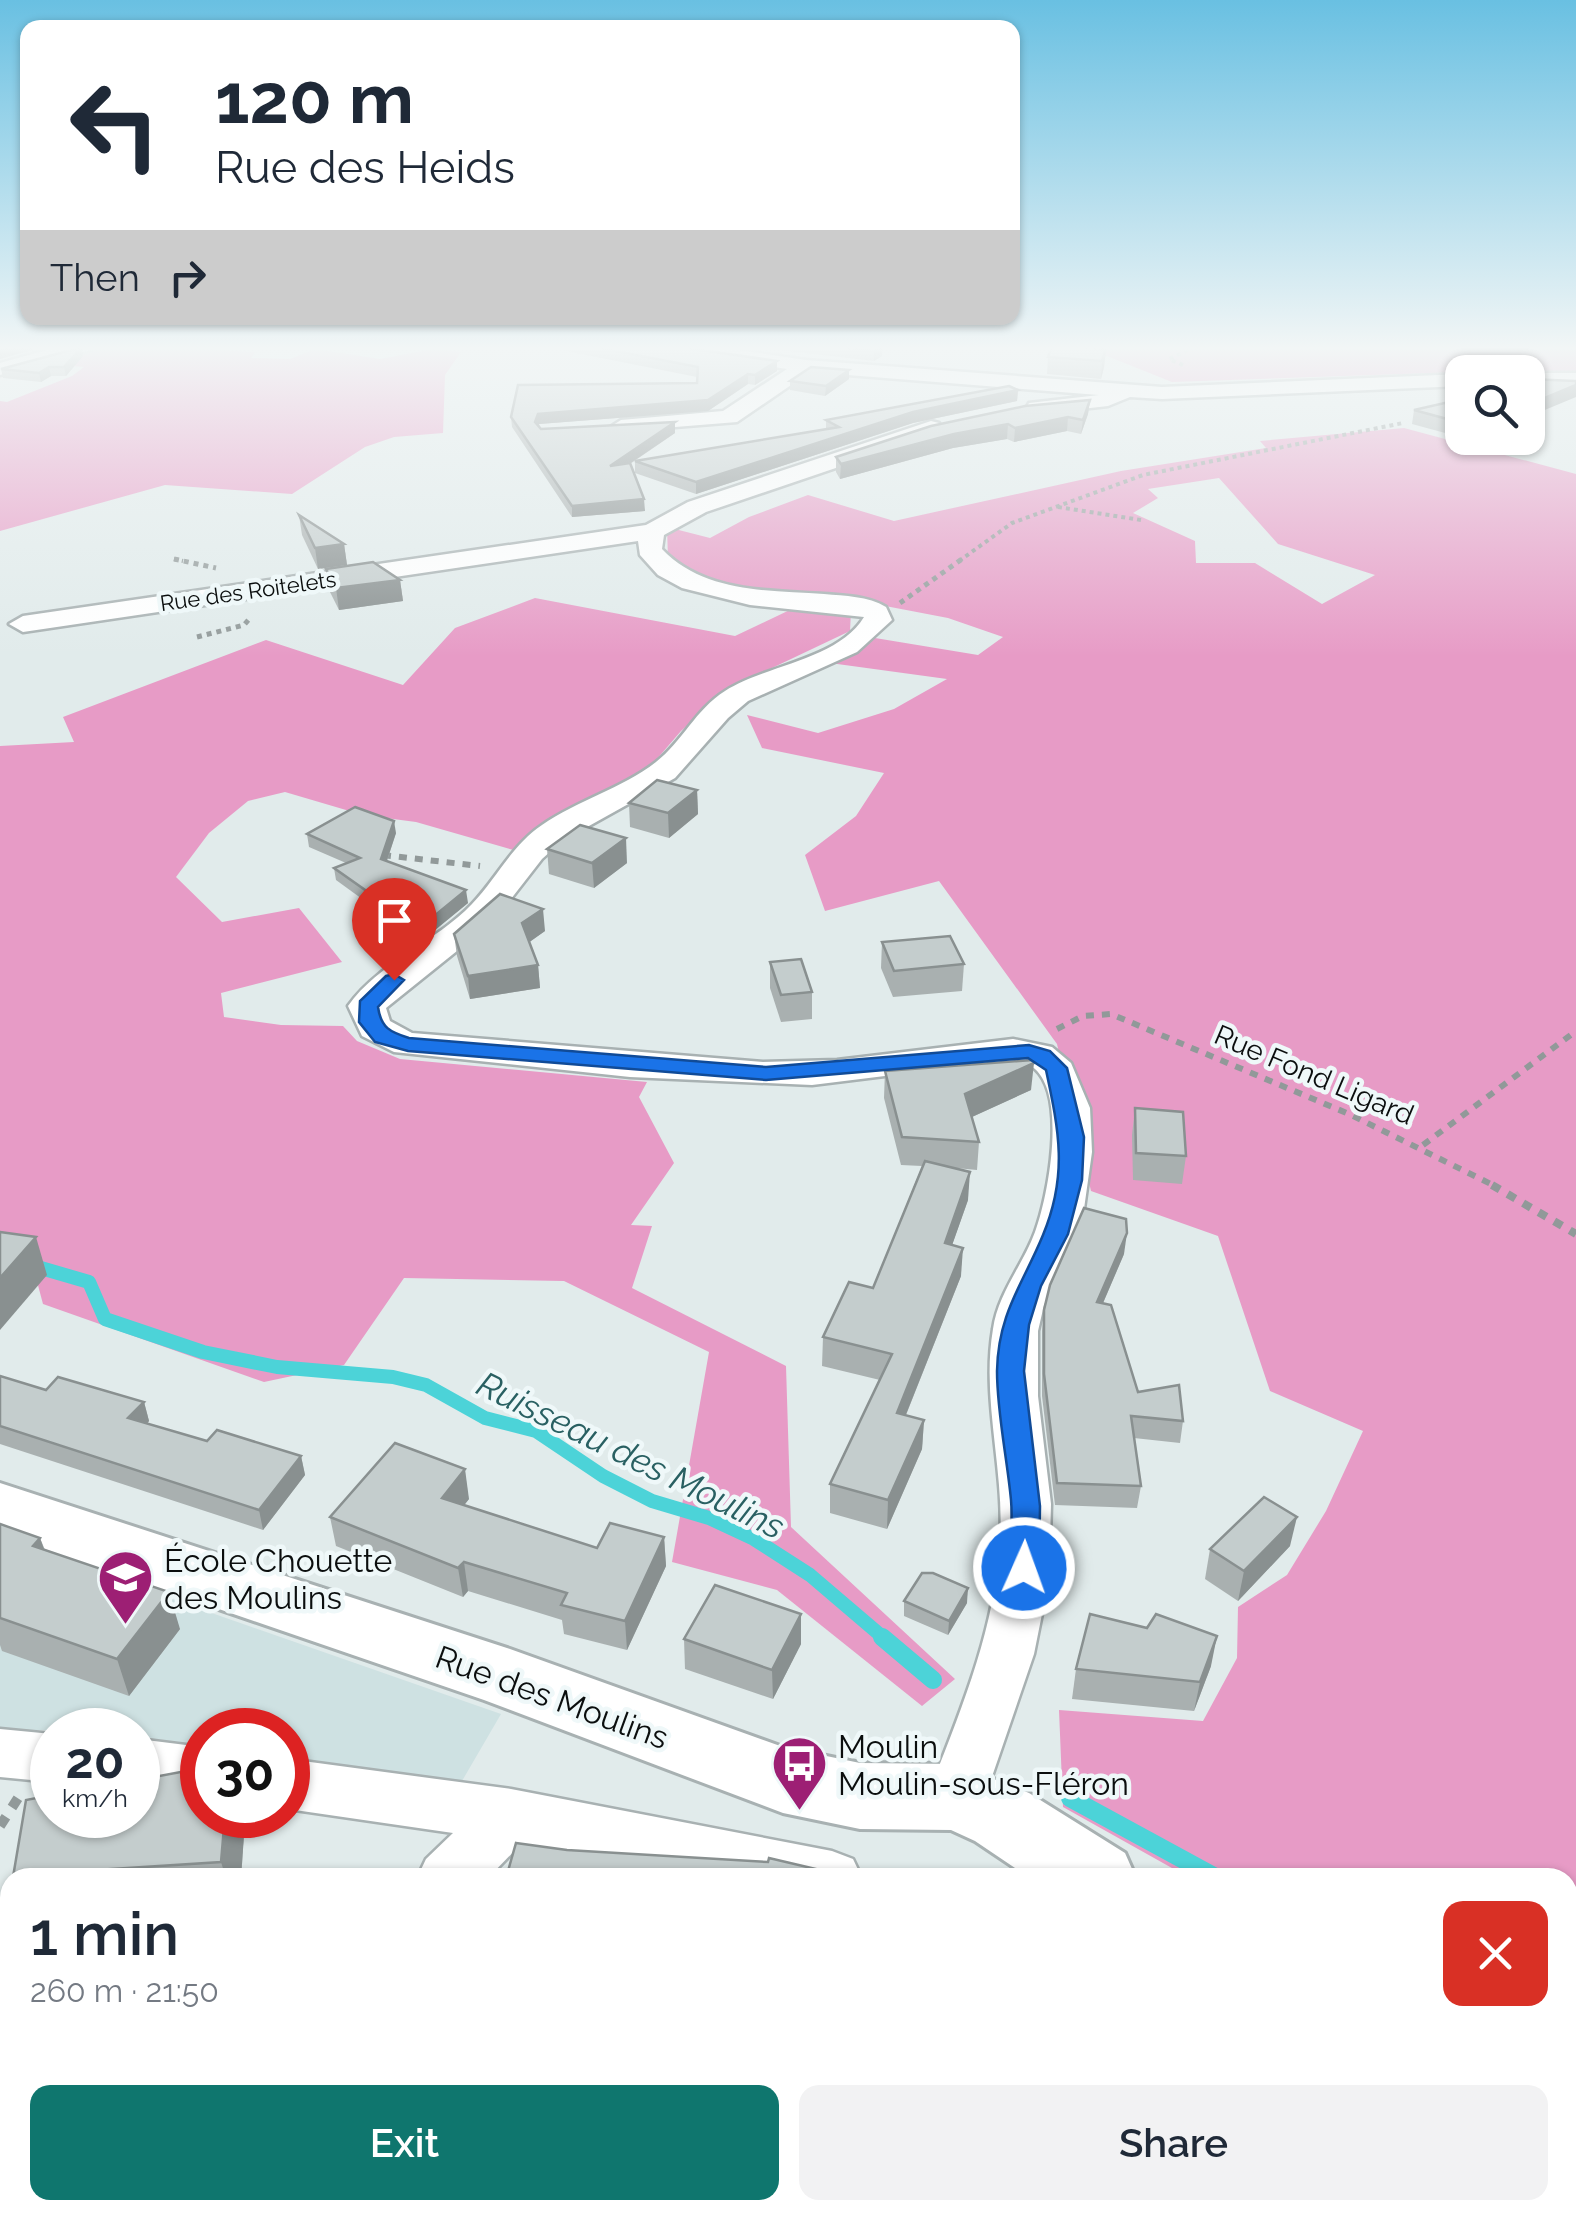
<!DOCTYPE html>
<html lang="en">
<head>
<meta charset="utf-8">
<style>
  :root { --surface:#fff; --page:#f2f2f3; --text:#1f2937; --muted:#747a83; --accent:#0f766e }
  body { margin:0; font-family:Raleway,sans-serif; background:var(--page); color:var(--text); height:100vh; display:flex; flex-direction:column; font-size:38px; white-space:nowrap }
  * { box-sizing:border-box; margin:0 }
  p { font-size:32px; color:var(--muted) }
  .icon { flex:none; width:55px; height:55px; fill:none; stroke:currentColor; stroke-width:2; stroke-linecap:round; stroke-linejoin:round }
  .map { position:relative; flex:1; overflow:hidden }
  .side { position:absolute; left:0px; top:1868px; width:1578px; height:352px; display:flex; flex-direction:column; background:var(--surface); border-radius:30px 30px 0 0; box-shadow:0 2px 8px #0004 }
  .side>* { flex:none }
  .hud { position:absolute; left:20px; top:20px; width:1000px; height:305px; border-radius:20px; box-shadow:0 2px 8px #0004; background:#fff; color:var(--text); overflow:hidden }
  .buttons { position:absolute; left:1445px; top:355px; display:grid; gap:20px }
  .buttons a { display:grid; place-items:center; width:100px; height:100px; border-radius:20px; background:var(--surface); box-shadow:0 2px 8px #0004; font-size:50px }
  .speed { position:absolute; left:30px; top:1708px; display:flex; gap:20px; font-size:50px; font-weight:700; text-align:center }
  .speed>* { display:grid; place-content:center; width:130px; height:130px; border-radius:50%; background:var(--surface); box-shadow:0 2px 8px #0004; line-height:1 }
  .speed small { font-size:25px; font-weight:400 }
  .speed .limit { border:15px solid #d22; background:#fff; color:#111 }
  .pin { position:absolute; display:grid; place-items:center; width:85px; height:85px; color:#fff; margin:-102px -42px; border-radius:50% 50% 50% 0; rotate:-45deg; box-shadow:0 0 10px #0007 }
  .pin .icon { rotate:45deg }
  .me { position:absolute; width:110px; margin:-55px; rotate:2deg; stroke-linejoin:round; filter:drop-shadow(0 0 8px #0008) }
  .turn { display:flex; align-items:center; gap:35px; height:210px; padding:0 30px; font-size:45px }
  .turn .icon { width:130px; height:130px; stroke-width:2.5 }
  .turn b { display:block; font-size:70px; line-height:85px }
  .then { display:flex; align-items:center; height:95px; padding:0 30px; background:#0003; gap:20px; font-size:38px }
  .round { display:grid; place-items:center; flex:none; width:105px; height:105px; border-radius:20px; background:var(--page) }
  .head { display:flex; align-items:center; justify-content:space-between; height:170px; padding:0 30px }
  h1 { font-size:60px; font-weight:600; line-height:75px }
  .primary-button { display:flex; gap:20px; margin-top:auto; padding:20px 30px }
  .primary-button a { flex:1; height:115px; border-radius:20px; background:var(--accent); color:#fff; font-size:40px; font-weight:600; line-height:115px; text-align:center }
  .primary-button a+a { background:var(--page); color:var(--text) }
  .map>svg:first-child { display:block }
  .built { fill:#cee1e2 }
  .green { fill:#e79bc6; fill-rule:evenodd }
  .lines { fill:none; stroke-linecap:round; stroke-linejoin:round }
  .stream-far1 { stroke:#4cd3d8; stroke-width:14 }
  .stream { stroke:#4cd3d8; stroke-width:18 }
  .minor-casing { stroke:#a8b1b2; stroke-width:5 }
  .tertiary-casing { stroke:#a8b1b2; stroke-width:6 }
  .path-far4 { stroke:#919999; stroke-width:4; stroke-dasharray:4 4; stroke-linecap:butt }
  .path-far3 { stroke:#919999; stroke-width:5; stroke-dasharray:5 5; stroke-linecap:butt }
  .path-far2 { stroke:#919999; stroke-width:6; stroke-dasharray:8 8; stroke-linecap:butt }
  .path-far1 { stroke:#919999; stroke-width:8; stroke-dasharray:9 9; stroke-linecap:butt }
  .path { stroke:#919999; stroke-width:10; stroke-dasharray:11 11; stroke-linecap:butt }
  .minor { fill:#fff; fill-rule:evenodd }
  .tertiary { fill:#fff; fill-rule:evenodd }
  .wall { fill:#a9b0b0 }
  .shaded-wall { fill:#899090 }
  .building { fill:#c4cdcd; stroke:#899090; stroke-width:2.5 }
  .route { fill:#1a73e8; stroke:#114b97; stroke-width:2.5 }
  .labels { text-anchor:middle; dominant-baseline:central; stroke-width:9; stroke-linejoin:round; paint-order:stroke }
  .far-street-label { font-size:22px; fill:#0b0e0e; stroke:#eff8f9 }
  .street-label { font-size:28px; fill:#0b0e0e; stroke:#eff8f9 }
  .near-poi-label { font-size:32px; fill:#0b0e0e; stroke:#eff8f9; text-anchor:start }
  .near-street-label { font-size:32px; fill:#0b0e0e; stroke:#eff8f9 }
  .near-water-label { font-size:35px; font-style:italic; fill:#296062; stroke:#eff8f9 }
</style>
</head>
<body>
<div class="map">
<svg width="1576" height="2218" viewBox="0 0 1576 2218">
  <rect width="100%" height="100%" fill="#e1ebeb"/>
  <g class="built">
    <polygon points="0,1539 501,1714 462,1781 288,1758 288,1730 202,1730 202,1747 138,1739 138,1730 0,1730"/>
    <polygon points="0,1945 10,1949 10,2210 35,2210 27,2218 0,2218"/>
  </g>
  <g class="green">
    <polygon points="107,346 217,346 215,350 255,352 251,358 290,359 315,349 380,359 433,349 461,352 445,375 443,433 394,437 365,447 292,494 165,485 0,531 0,401 7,402 72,376 84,367 38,363"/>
    <polygon points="1061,346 1576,346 1576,374 1462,372 1172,382 1107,356"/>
    <path d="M1404,428L1576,474V2016L1568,2013V1878L1188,1877L1063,1807L1059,1710L1203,1721L1237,1658L1238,1607L1287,1575L1326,1511L1363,1431L1270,1391L1218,1236L1091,1191L1057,1044L939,881L825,911L805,855L856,816L884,773L762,748L747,715L818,733L894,709L947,679L830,663L869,637L978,655L1003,637L948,618L854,600L722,589L668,560L667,527L710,538L749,517L808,495L894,521L1121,471L1266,448L1260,441ZM1219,478L1278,544L1375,575L1322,604L1255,563H1196L1195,541L1133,513L1158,498L1148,489Z"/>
    <polygon points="535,598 735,636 796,607 851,611 850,631 730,688 681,731 644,774 517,851 416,822 363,815 285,792 248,801 209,833 176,877 222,922 299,908 342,962 221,993 224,1017 281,1025 343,1026 357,1041 400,1059 647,1082 639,1097 674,1163 631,1225 652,1226 632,1288 786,1366 791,1527 955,1679 922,1706 777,1590 672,1562 709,1352 564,1281 404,1278 344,1365 264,1382 43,1304 31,1259 0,1255 0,746 74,742 63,717 266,640 403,685 455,628"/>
    <polygon points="548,2210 706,2210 724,2218 557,2218"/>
    <polygon points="894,2210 1126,2210 1140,2218 892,2218"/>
  </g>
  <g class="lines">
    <polyline class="stream-far1" points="34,1266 89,1282 105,1319 203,1352 277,1367 393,1377 426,1385 485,1418 536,1431 603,1476 652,1501 709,1518 754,1539 810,1575 885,1639"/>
    <g class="stream">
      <polyline points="882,1637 933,1680"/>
      <polyline points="1070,1798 1217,1878"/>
      <polyline points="1568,1999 1576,2001"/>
    </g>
    <defs>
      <g id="minor">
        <polygon points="61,346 94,346 91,350 0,375 0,363"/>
        <polygon points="662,346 712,346 806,360 1162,387 1462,374 1462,386 1162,399 1130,397 1108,406 1037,414 1029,413 1026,408 1029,403 1099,395 810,372 737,422 613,432 610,427 621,420 723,411 787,369 672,352"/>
        <rect x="1528" y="373" width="48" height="12"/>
        <path d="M931,421L939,423L942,428L939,433L706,512L664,535L662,549C704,593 767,590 824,594C845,596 868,596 886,607L892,620L857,652L748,701L728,718L675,778L562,841L542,859L493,922L386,1008L390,1021L412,1033L763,1062L837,1060L1013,1039L1052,1047L1071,1063L1090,1108L1092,1152L1083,1216L1044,1305L1038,1331V1396L1051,1504L1049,1579L1034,1654L985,1797L977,1815L956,1822L935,1815L927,1797C959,1715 995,1631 1000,1542C1005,1471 981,1400 993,1329C998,1293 1023,1265 1035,1232C1048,1197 1067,1098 1035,1069C1025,1060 1011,1062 998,1062L812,1085L630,1077L394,1052L362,1036L348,1006C378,963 436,942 472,904C497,878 512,845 542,825C578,800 621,789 656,762C682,742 696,709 725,691C765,665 838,660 864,617L750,605L682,588L658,575L640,555L638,541L23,632L9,624L23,616L646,525L688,502Z"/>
        <polygon points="0,1729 52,1734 52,1782 0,1777"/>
        <polygon points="138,1739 202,1747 202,1797 138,1788"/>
        <polygon points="288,1759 511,1789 832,1851 853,1859 862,1878 693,1878 522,1843 488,1878 417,1878 426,1859 453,1833 288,1809"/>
        <polygon points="47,2210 120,2210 116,2218 43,2218"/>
      </g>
      <g id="tertiary">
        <polygon points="0,1483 510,1649 783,1747 860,1763 956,1764 1029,1793 1125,1853 1136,1878 1030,1878 975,1841 951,1830 860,1829 783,1813 484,1700 0,1534"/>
        <polygon points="1568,2008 1576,2011 1576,2095 1568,2091"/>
      </g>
    </defs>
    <use href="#minor" class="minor-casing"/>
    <use href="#tertiary" class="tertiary-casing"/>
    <g class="path-far4">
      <polyline points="1190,346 1213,346"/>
      <polyline points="1500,346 1533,346"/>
      <polyline points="1183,365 1169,359 1194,347"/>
      <polyline points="1058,507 1141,520"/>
      <polyline points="174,559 183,561"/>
      <polyline points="959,561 1012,523 1143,475 1403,423"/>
    </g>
    <g class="path-far3">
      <polyline points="174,559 216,568"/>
      <polyline points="900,603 962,559"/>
      <polyline points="197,637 244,625 250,618"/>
    </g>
    <g class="path-far2">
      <polyline points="383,855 480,866"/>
      <polyline points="1057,1029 1083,1016 1111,1014 1349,1114 1497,1187"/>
      <polyline points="1423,1145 1576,1031"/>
    </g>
    <polyline class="path-far1" points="1492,1185 1576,1234"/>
    <polyline class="path" points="0,1826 20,1795"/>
    <use href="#minor" class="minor"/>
    <use href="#tertiary" class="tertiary"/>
  </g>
  <g class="wall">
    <polygon points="541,346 673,346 777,371 755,385 748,384 708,411 539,424 541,429 675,422 675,433 630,464 645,511 572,517 512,427 511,417 697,383 697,377"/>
    <polygon points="744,346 882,346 882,356 874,361"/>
    <polygon points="1106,349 1104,367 1101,379 1047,374 1048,357"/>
    <polygon points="83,356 66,376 51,376 41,382 3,378 1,369"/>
    <polygon points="849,379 825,396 790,390 790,381"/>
    <polygon points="1018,390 1017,401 913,423 696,494 635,473 635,461 826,430 826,420"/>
    <polygon points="1462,399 1462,438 1478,438 1471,440 1412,424 1414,410"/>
    <polygon points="1090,400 1088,414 1081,434 1067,431 1014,442 1007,439 953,448 840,479 836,472 836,457"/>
    <polygon points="299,515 344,544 347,565 318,569 302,535"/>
    <polygon points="326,569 400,580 403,601 339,610 329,590"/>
    <polygon points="697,790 698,814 669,838 630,827 629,803"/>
    <polygon points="396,833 387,861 468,903 435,930 380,912 336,880 334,868 346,863 309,847 307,834"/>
    <polygon points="547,849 627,863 594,888 549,874"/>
    <polygon points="545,931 529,942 538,965 540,988 470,999 457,956 454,934"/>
    <polygon points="882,942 964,964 962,991 893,997 881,968"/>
    <polygon points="770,962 812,992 812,1019 781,1022 770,988"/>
    <polygon points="885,1071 1031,1090 972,1117 979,1142 977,1170 956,1168 968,1200 952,1245 961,1276 906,1415 924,1420 922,1449 887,1529 830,1513 830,1484 880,1380 822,1366 823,1337 873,1288 922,1166 901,1165 884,1098"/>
    <polygon points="1135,1108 1186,1156 1182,1184 1133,1180 1132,1135"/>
    <polygon points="1124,1254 1103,1303 1138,1392 1183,1421 1180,1443 1134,1438 1141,1486 1137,1508 1055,1505 1042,1396 1042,1331 1044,1310"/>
    <polygon points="0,1376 46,1390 144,1402 149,1421 147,1424 207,1441 301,1456 305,1475 263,1530 0,1444"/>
    <polygon points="469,1499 464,1505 597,1548 664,1537 666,1566 627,1650 564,1634 562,1620 468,1591 463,1597 336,1546 330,1517"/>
    <polygon points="0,1524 40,1538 45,1550 180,1629 129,1696 2,1651 0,1645"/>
    <polygon points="1290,1546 1238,1601 1205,1579 1210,1549"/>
    <polygon points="904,1601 967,1603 948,1635 904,1616"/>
    <polygon points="801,1614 801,1644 773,1699 685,1669 684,1639"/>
    <polygon points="1211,1666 1194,1711 1072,1699 1076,1669"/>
    <polygon points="202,1815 244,1815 245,1820 241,1878 13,1877"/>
    <polygon points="1252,2210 1310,2210 1308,2218 1273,2218"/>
    <polygon points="1409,2210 1568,2210 1576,2218 1411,2218 1407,2216"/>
  </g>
  <g class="shaded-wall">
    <polygon points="0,346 47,346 0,359"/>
    <polygon points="882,346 882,356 874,361 874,351"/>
    <polygon points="82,347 83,356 66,376 64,367"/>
    <polygon points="1106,349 1104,367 1101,379 1102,361"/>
    <polygon points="777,361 777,371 755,385 755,375"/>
    <polygon points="49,367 51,376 41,382 39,373"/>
    <polygon points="849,370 849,379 825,396 826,386"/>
    <polygon points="748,374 748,384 708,411 539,424 536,433 535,422 538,414"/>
    <polygon points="1576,385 1576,397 1528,417 1528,405"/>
    <polygon points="1018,390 1017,401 913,423 696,494 696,482 913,412"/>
    <polygon points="1090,400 1088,414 1081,434 1083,420"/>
    <polygon points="1068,417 1067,431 1014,442 1015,428"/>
    <polygon points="675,422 675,433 610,477 610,466"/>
    <polygon points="1008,424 1007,439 953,448 840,479 841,464 954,434"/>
    <polygon points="644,499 645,511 572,517 572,506"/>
    <polygon points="344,544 347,565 318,569 315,548"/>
    <polygon points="400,580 403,601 339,610 336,588"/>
    <polygon points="697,790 698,814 669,838 668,813"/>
    <polygon points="394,821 396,833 383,872 381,859"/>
    <polygon points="626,838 627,863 594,888 592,863"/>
    <polygon points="466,890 468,903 435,930 433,917"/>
    <polygon points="543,909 545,931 524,946 522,923"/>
    <polygon points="538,965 540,988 470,999 468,976"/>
    <polygon points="1034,1063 1031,1090 963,1121 965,1094"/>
    <polygon points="970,1172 968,1200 943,1271 945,1243"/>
    <polygon points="1127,1233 1124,1254 1094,1324 1097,1302"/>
    <polygon points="36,1237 47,1275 0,1330 0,1278"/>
    <polygon points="963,1248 961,1276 895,1442 897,1413"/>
    <polygon points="144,1402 149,1421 133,1438 128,1418"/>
    <polygon points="924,1420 922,1449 887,1529 888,1500"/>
    <polygon points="301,1456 305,1475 263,1530 259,1510"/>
    <polygon points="465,1469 469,1499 447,1527 442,1498"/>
    <polygon points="1297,1517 1290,1546 1238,1601 1244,1571"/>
    <polygon points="664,1537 666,1566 627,1650 625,1621"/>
    <polygon points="40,1538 53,1575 33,1546"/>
    <polygon points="464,1562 468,1591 463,1597 458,1568"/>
    <polygon points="968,1588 967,1603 948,1635 949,1621"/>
    <polygon points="169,1592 180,1629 129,1696 117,1659"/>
    <polygon points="801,1614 801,1644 773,1699 772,1670"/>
    <polygon points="1217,1636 1211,1666 1194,1711 1200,1682"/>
    <polygon points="225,1815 244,1815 245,1820 241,1878 226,1878 221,1862"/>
  </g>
  <g class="building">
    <polygon points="590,346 673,346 777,361 755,375 748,374 708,400 538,414 535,422 541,429 675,422 610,466 630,463 644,499 572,506 511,417 518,385 697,383 698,367"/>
    <polygon points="828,346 882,346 874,351"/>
    <polygon points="1052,346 1054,346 1106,349 1102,361 1048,357"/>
    <polygon points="82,347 64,367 49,367 39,373 1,369"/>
    <polygon points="811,367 849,370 826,386 790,381"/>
    <polygon points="1528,379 1576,381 1576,385 1528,405"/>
    <polygon points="1009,386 1018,390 913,412 696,482 635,461 839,427 826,420"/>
    <polygon points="1462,399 1462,423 1414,410"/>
    <polygon points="1090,400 1083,420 1068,417 1015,428 1008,424 954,434 841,464 836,457 931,426 1025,406"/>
    <polygon points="299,515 344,544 315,548"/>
    <polygon points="373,562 400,580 336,588 326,569"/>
    <polygon points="657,780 697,790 668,813 629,803"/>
    <polygon points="355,807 394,821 381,859 466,890 433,917 378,899 334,868 360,858 307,834"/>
    <polygon points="580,825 626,838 592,863 547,849"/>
    <polygon points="500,894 543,909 522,923 538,965 468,976 454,934"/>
    <polygon points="950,936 964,964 894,971 882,942"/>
    <polygon points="801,959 812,992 781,995 770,962"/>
    <polygon points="1033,1060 1034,1063 965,1094 979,1142 902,1137 885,1071"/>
    <polygon points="1135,1108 1183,1112 1186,1156 1136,1153"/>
    <polygon points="925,1161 970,1172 945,1243 963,1248 897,1413 924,1420 888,1500 830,1484 892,1354 823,1337 849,1282 873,1288"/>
    <polygon points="1084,1208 1126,1219 1127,1233 1097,1302 1111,1305 1138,1392 1179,1385 1183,1421 1131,1416 1141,1486 1057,1483 1044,1374 1044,1310 1050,1285"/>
    <polygon points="0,1232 36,1237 0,1278"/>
    <polygon points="0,1376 46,1390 58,1377 144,1402 128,1418 207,1441 217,1430 301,1456 259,1510 0,1426"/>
    <polygon points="395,1443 465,1469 442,1498 597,1548 610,1523 664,1537 625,1621 561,1605 567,1593 464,1562 458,1568 330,1517"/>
    <polygon points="1264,1497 1297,1517 1244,1571 1210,1549"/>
    <polygon points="0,1524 40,1538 33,1546 169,1592 117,1659 0,1618"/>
    <polygon points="922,1573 933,1573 968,1588 949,1621 904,1601"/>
    <polygon points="715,1585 801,1614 772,1670 684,1639"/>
    <polygon points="1090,1614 1147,1628 1156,1614 1217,1636 1200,1682 1076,1669"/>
    <polygon points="202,1768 202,1815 225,1815 221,1862 97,1870 96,1878 13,1877 26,1800 52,1795 52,1815 138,1815 138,1780"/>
    <polygon points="516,1843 567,1850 768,1862 769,1858 854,1878 506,1878"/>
    <polygon points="1568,2099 1576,2103 1576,2218 1480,2218 1465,2210 1568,2210"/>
  </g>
  <linearGradient id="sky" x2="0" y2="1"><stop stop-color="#69c0e2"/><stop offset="0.53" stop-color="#f2f6f6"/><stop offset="1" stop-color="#f2f6f6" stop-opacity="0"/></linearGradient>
  <rect width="1576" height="657" fill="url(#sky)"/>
  <path class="route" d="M394,974L404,980L378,1007C381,1028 390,1032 409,1038L766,1067L1029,1045L1050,1051L1067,1068L1084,1137L1082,1180L1068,1234L1041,1286L1029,1325L1024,1371L1040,1506L1039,1568L1035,1576L1024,1580L1014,1576L1009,1568C1010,1546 1013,1522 1011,1500C1007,1457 997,1413 997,1371C998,1313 1023,1284 1043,1235C1068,1175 1059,1131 1046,1070L1028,1058L766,1080L408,1051L375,1042L359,1022L360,1001L386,976Z"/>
  <defs>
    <symbol id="school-pin" viewBox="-11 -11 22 30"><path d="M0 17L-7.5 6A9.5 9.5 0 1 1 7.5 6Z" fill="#9d1f74" stroke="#eff8f9"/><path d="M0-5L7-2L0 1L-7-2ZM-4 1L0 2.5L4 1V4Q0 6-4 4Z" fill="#fff"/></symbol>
    <symbol id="bus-pin" viewBox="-11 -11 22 30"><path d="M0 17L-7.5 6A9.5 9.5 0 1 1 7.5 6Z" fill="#9d1f74" stroke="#eff8f9"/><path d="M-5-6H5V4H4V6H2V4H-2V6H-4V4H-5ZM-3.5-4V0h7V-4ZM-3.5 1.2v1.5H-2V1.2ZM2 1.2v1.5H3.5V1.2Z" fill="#fff"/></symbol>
  </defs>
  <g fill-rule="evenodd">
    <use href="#school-pin" x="94" y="1546" width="63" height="86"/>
    <use href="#bus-pin" x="768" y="1732" width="63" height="86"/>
  </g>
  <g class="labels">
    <g class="far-street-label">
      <text transform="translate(248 591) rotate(-8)">Rue des Roitelets</text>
    </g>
    <g class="street-label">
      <text transform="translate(1314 1075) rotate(23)">Rue Fond Ligard</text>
    </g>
    <g class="near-poi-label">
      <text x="164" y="1560">École Chouette<tspan x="164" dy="37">des Moulins</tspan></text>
      <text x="838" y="1746">Moulin<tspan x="838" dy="37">Moulin-sous-Fléron</tspan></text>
    </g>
    <g class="near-street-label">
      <text transform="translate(552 1697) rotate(20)">Rue des Moulins</text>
    </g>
    <g class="near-water-label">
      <text transform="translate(631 1455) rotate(26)">Ruisseau des Moulins</text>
    </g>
  </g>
</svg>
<div class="buttons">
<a><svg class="icon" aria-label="search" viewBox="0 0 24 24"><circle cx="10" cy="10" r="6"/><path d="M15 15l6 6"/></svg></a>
</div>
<div class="speed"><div>20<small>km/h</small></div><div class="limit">30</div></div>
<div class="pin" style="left:394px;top:980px;background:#d93025"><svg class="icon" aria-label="arrive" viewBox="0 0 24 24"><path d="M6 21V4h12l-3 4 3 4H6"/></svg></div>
<svg class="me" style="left:1024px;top:1568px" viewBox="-20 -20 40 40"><circle r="17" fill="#1a73e8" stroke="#fff" stroke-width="3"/><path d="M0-11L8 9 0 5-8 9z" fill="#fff"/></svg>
<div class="hud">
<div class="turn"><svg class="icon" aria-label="left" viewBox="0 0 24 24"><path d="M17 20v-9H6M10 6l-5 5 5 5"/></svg><div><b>120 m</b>Rue des Heids</div></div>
<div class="then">Then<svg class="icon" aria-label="right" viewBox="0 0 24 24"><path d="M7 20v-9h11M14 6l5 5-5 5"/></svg></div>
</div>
<section class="side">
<div class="head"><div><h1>1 min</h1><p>260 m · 21:50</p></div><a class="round" style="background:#d93025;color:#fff"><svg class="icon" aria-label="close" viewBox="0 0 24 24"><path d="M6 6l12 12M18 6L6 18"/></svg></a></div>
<div class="primary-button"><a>Exit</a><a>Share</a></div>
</section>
</div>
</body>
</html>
